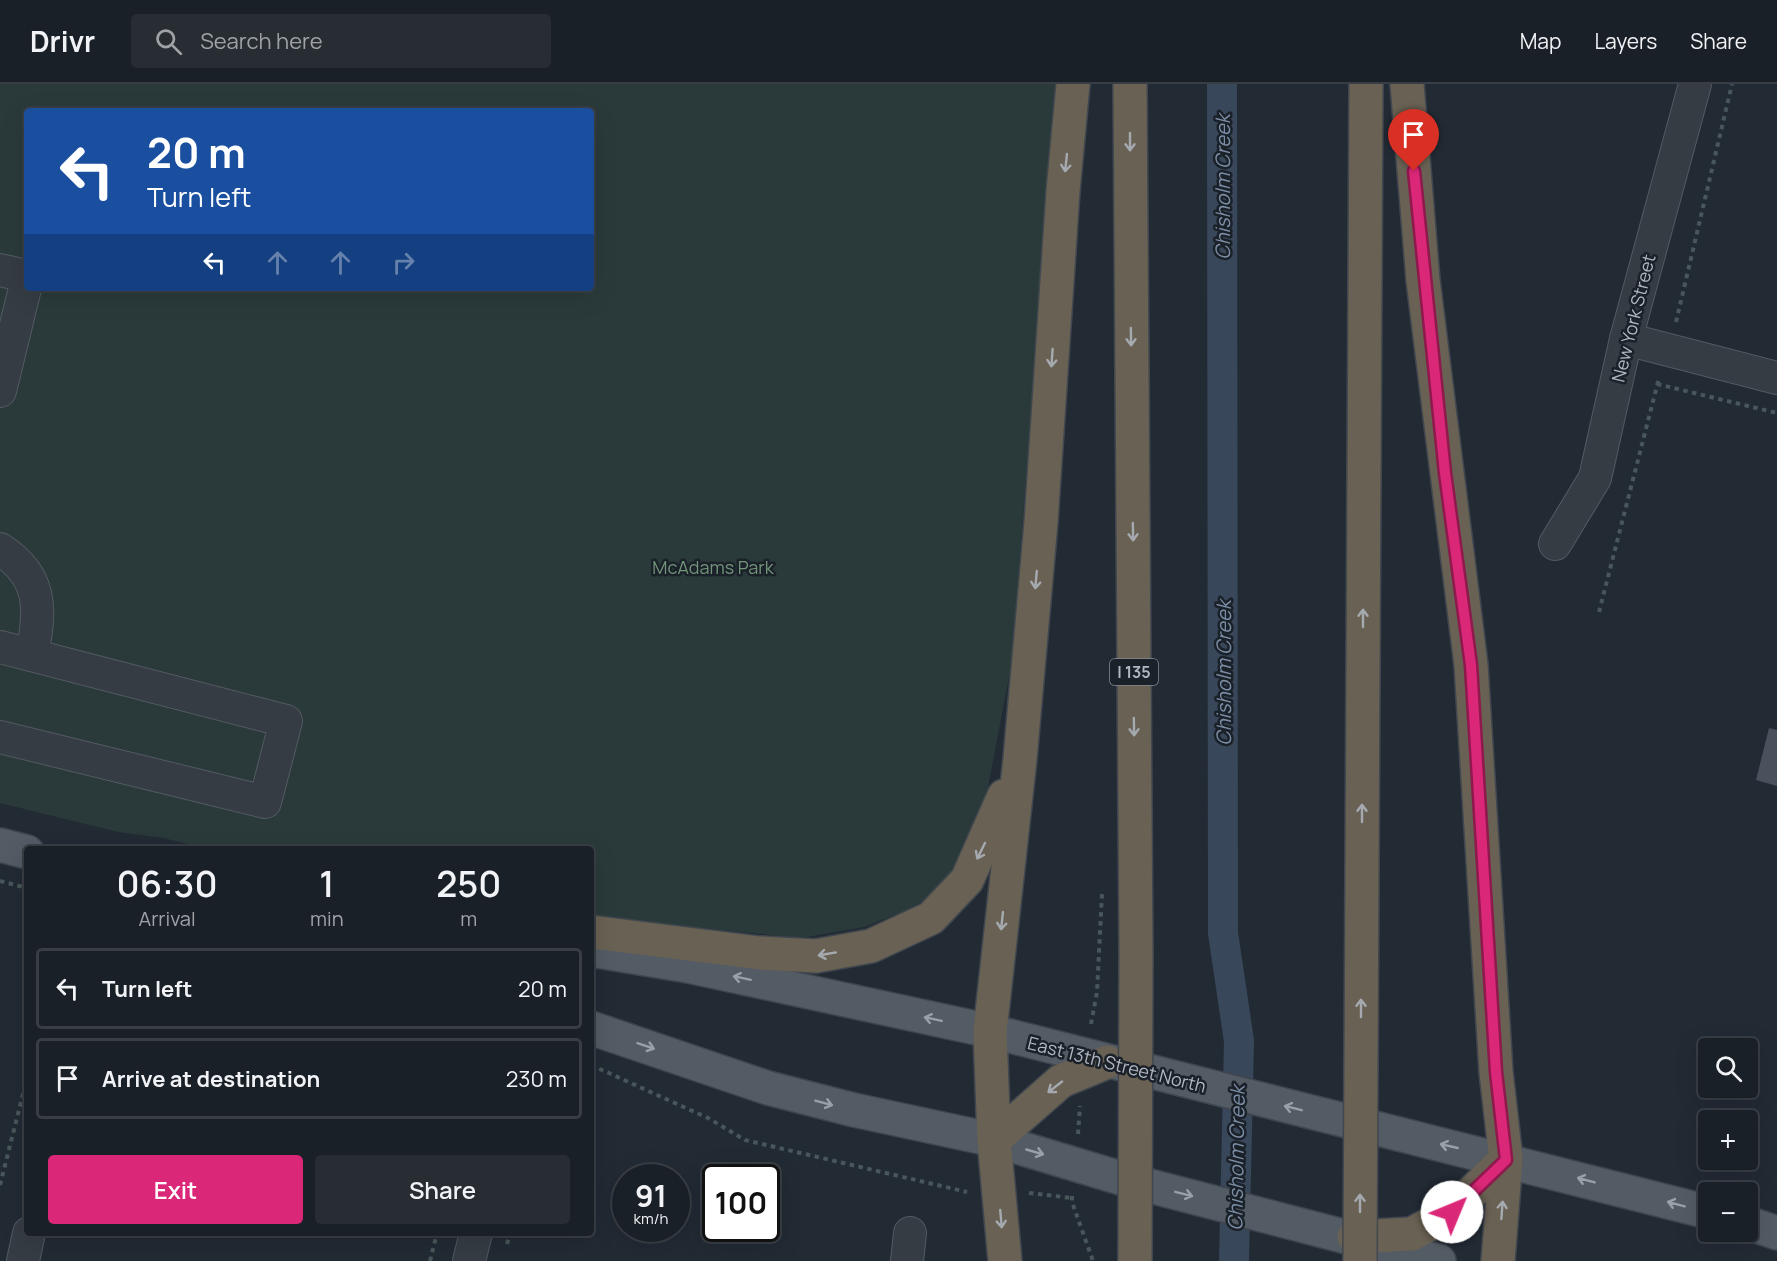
<!DOCTYPE html>
<html lang="en">
<head>
<meta charset="utf-8">
<style>
  :root { --surface:#1a2027; --page:#272d33; --text:#f1f3f6; --muted:#9fa3a7; --line:#383e44; --accent:#db2777 }
  body { margin:0; font-family:Manrope,sans-serif; background:var(--page); color:var(--text); height:100vh; display:flex; flex-direction:column; font-size:22px; white-space:nowrap }
  * { box-sizing:border-box; margin:0 }
  p { font-size:20px; color:var(--muted) }
  .icon { flex:none; width:33px; height:33px; fill:none; stroke:currentColor; stroke-width:2; stroke-linecap:round; stroke-linejoin:round }
  .map { position:relative; flex:1; overflow:hidden }
  .sheet { position:absolute; left:24px; top:762px; width:570px; height:390px; display:flex; flex-direction:column; background:var(--surface); border-radius:6px; box-shadow:0 6px 24px #0002,0 0 0 2px var(--line) }
  .sheet>* { flex:none }
  .hud { position:absolute; left:24px; top:24px; width:570px; height:183px; border-radius:6px; box-shadow:0 6px 24px #0002,0 0 0 2px var(--line); background:#1a4fa0; color:#fff; overflow:hidden }
  .buttons { position:absolute; left:1698px; top:954px; display:grid; gap:12px }
  .buttons a { display:grid; place-items:center; width:60px; height:60px; border-radius:6px; background:var(--surface); box-shadow:0 6px 24px #0002,0 0 0 2px var(--line); font-size:30px }
  .speed { position:absolute; left:612px; top:1080px; display:flex; gap:12px; font-size:30px; font-weight:700; text-align:center }
  .speed>* { display:grid; place-content:center; width:78px; height:78px; border-radius:50%; background:var(--surface); box-shadow:0 6px 24px #0002,0 0 0 2px var(--line); line-height:1 }
  .speed small { font-size:15px; font-weight:400 }
  .speed .limit { border:3px solid #111; border-radius:9px; background:#fff; color:#111 }
  .pin { position:absolute; display:grid; place-items:center; width:51px; height:51px; color:#fff; margin:-62px -26px; border-radius:50% 50% 50% 0; rotate:-45deg; box-shadow:0 0 6px #0007 }
  .pin .icon { rotate:45deg }
  .me { position:absolute; width:66px; margin:-33px; rotate:45deg; stroke-linejoin:round; filter:drop-shadow(0 0 4px #0008) }
  .turn { display:flex; align-items:center; gap:21px; height:126px; padding:0 24px; font-size:27px }
  .turn .icon { width:78px; height:78px; stroke-width:2.5 }
  .turn b { display:block; font-size:42px; line-height:51px }
  .lanes { display:flex; align-items:center; height:57px; padding:0 24px; background:#0003; justify-content:center; gap:30px; direction:ltr }
  .lanes .off { opacity:.35 }
  .eta { display:flex; justify-content:space-evenly; align-items:center; height:102px; text-align:center }
  .eta b { font-size:36px; font-weight:600; line-height:42px }
  .button { display:flex; gap:12px; margin-top:auto; padding:12px 24px }
  .button a { flex:1; height:69px; border-radius:6px; background:var(--accent); color:#fff; font-size:24px; font-weight:600; line-height:69px; text-align:center }
  .button a+a { background:var(--page); color:var(--text) }
  ul { padding:0; list-style:none }
  li { display:flex; align-items:center; gap:18px; height:81px; margin:0 12px 9px; padding:0 12px; border:3px solid var(--line); border-radius:6px }
  li div { flex:1 }
  li b { display:block; font-size:22px }
  li em { font-style:normal }
  header { display:flex; align-items:center; gap:36px; box-sizing:border-box; height:84px; padding:0 30px; background:var(--surface); border-bottom:2px solid var(--line) }
  header strong { font-size:28px }
  nav { display:flex; gap:33px; margin-inline-start:auto; font-size:21px }
  .search { width:420px; height:54px; background:var(--page); display:flex; align-items:center; gap:15px; box-sizing:border-box; padding:0 21px; border-radius:6px; color:var(--muted); font-size:22px }
  .map>svg:first-child { display:block }
  .green { fill:#2a3a3a; fill-rule:evenodd }
  .lines { fill:none; stroke-linecap:round; stroke-linejoin:round }
  .canal { stroke:#39475b; stroke-width:30 }
  .building { fill:#49515d }
  .minor-casing { stroke:#535a62; stroke-width:34 }
  .major-casing { stroke:#3f454e; stroke-width:36 }
  .highway-casing { stroke:#40474f; stroke-width:36 }
  .path { stroke:#485759; stroke-width:4; stroke-dasharray:4.5 4.5; stroke-linecap:butt }
  .minor { stroke:#353c44; stroke-width:32 }
  .major { stroke:#535b64; stroke-width:33 }
  .highway { stroke:#696153; stroke-width:33 }
  .highway-bridge-casing { stroke:#40474f; stroke-width:36; stroke-linecap:butt }
  .highway-bridge { stroke:#696153; stroke-width:33 }
  .oneway { stroke:#a5aab0 }
  .oneway2 { stroke:#99a0aa }
  .route-casing { stroke:#8e194d; stroke-width:15 }
  .route { stroke:#db2777; stroke-width:10 }
  .labels { text-anchor:middle; dominant-baseline:central; stroke-width:5; stroke-linejoin:round; paint-order:stroke }
  .shield { fill:#1b2129; stroke:#838a93; stroke-width:1.5 }
  .shield-label { font-size:16px; font-weight:bold; fill:#b0b7c1 }
  .street-label { font-size:18px; fill:#b0b7c1; stroke:#1b2129 }
  .park-label { font-size:18px; fill:#72947a; stroke:#1b2129 }
  .water-label { font-size:20px; font-style:italic; fill:#7c8ea6; stroke:#1b2129 }
</style>
</head>
<body>
<header>
<strong>Drivr</strong>
<div class="search"><svg class="icon" aria-label="search" viewBox="0 0 24 24"><circle cx="10" cy="10" r="6"/><path d="M15 15l6 6"/></svg>Search here</div>
<nav><a>Map</a><a>Layers</a><a>Share</a></nav>
</header>
<div class="map">
<svg width="1777" height="1177" viewBox="0 0 1777 1177">
  <rect width="100%" height="100%" fill="#222a34"/>
  <path class="green" d="M0,0H1056L1012,577L988,703L973,751L956,786L935,809L910,825L864,843L801,854L591,833V765H209L163,754L118,748L0,719ZM27,27H591V204H27Z"/>
  <g class="lines">
    <polyline class="canal" points="1222,0 1223,849 1239,957 1234,1177"/>
  </g>
  <polygon class="building" points="1769,644 1777,646 1777,702 1756,696"/>
  <g class="lines">
    <defs>
      <g id="minor">
        <polyline points="0,186 27,192"/>
        <polyline points="1626,255 1777,294"/>
        <polyline points="0,307 27,196"/>
        <polyline points="1555,460 1595,394 1626,255 1695,0"/>
        <path d="M0,465C43,493 41,525 32,571"/>
        <polyline points="0,563 286,637 265,718 0,653"/>
        <polyline points="23,1177 29,1149"/>
        <polyline points="469,1177 476,1149"/>
        <polyline points="907,1177 910,1149"/>
      </g>
      <g id="major">
        <polyline points="0,761 27,768"/>
        <polyline points="591,866 688,882 990,947 1708,1128"/>
        <polyline points="591,944 768,1004 854,1026 994,1056 1127,1096 1439,1177"/>
        <polyline points="1748,1139 1777,1149"/>
      </g>
      <g id="highway">
        <polyline points="1407,0 1423,196 1471,581 1496,988 1506,1075 1498,1177"/>
        <polyline points="591,848 760,869 816,872 871,862 931,834 967,796 1004,712"/>
        <polyline points="994,1056 1061,997 1107,978"/>
        <polyline points="1354,1153 1412,1150 1452,1128 1506,1075"/>
        <polyline points="1005,1177 994,1056 990,947 1020,675 1041,438 1063,107 1073,0"/>
      </g>
    </defs>
    <use href="#minor" class="minor-casing"/>
    <use href="#major" class="major-casing"/>
    <use href="#highway" class="highway-casing"/>
    <g class="path">
      <polyline points="1676,238 1732,0"/>
      <polyline points="1657,300 1777,329"/>
      <polyline points="1599,528 1659,294"/>
      <polyline points="0,797 27,804"/>
      <polyline points="1091,940 1097,908 1102,810"/>
      <polyline points="591,981 708,1034 745,1056 967,1108"/>
      <polyline points="1078,1050 1080,1022"/>
      <polyline points="0,1101 27,994"/>
      <polyline points="1029,1109 1072,1114"/>
      <polyline points="1072,1112 1072,1118 1093,1177"/>
      <polyline points="507,1160 510,1149"/>
      <polyline points="430,1177 437,1149"/>
    </g>
    <use href="#minor" class="minor"/>
    <use href="#major" class="major"/>
    <use href="#highway" class="highway"/>
    <defs>
      <g id="highway-bridge">
        <polyline points="1130,0 1136,870 1135,1177"/>
        <polyline points="1360,1177 1366,0"/>
      </g>
    </defs>
    <use href="#highway-bridge" class="highway-bridge-casing"/>
    <use href="#highway-bridge" class="highway-bridge"/>
  </g>
  <defs><path id="oneway-shaft" d="M-6 0H5M1.5-3L5.5 0L1.5 3" fill="none" stroke-width="1.6" stroke-linecap="round" stroke-linejoin="round" transform="scale(1.5)"/></defs>
  <g class="oneway">
    <use href="#oneway-shaft" transform="translate(1130 58) rotate(90)"/>
    <use href="#oneway-shaft" transform="translate(1066 79) rotate(96)"/>
    <use href="#oneway-shaft" transform="translate(1131 253) rotate(89)"/>
    <use href="#oneway-shaft" transform="translate(1052 274) rotate(94)"/>
    <use href="#oneway-shaft" transform="translate(1133 448) rotate(89)"/>
    <use href="#oneway-shaft" transform="translate(1036 496) rotate(95)"/>
    <use href="#oneway-shaft" transform="translate(1363 534) rotate(-90)"/>
    <use href="#oneway-shaft" transform="translate(1134 643) rotate(89)"/>
    <use href="#oneway-shaft" transform="translate(1362 729) rotate(-90)"/>
    <use href="#oneway-shaft" transform="translate(981 767) rotate(116)"/>
    <use href="#oneway-shaft" transform="translate(1002 837) rotate(96)"/>
    <use href="#oneway-shaft" transform="translate(827 870) rotate(170)"/>
    <use href="#oneway-shaft" transform="translate(1361 924) rotate(-90)"/>
    <use href="#oneway-shaft" transform="translate(1055 1003) rotate(142)"/>
    <use href="#oneway-shaft" transform="translate(1360 1119) rotate(-90)"/>
    <use href="#oneway-shaft" transform="translate(1502 1126) rotate(-86)"/>
    <use href="#oneway-shaft" transform="translate(1001 1135) rotate(85)"/>
  </g>
  <g class="oneway2">
    <use href="#oneway-shaft" transform="translate(742 894) rotate(-168)"/>
    <use href="#oneway-shaft" transform="translate(933 935) rotate(-168)"/>
    <use href="#oneway-shaft" transform="translate(646 962) rotate(19)"/>
    <use href="#oneway-shaft" transform="translate(824 1019) rotate(15)"/>
    <use href="#oneway-shaft" transform="translate(1293 1024) rotate(-166)"/>
    <use href="#oneway-shaft" transform="translate(1449 1062) rotate(-167)"/>
    <use href="#oneway-shaft" transform="translate(1035 1068) rotate(16)"/>
    <use href="#oneway-shaft" transform="translate(1586 1096) rotate(-165)"/>
    <use href="#oneway-shaft" transform="translate(1184 1110) rotate(14)"/>
    <use href="#oneway-shaft" transform="translate(1676 1120) rotate(-165)"/>
  </g>
  <g class="lines">
    <defs>
      <polyline id="route" points="1414,87 1445,389 1471,581 1496,988 1506,1076 1452,1128"/>
    </defs>
    <use href="#route" class="route-casing"/>
    <use href="#route" class="route"/>
  </g>
  <g class="labels">
    <rect class="shield" x="1110" y="575" width="48" height="26" rx="4.5"/>
    <g class="shield-label">
      <text x="1134" y="588">I 135</text>
    </g>
    <g class="street-label">
      <text transform="translate(1633 234) rotate(-76)">New York Street</text>
      <text transform="translate(1117 980) rotate(14)">East 13th Street North</text>
    </g>
    <g class="park-label">
      <text x="713" y="483">McAdams Park</text>
    </g>
    <g class="water-label">
      <text transform="translate(1222 103) rotate(-90)">Chisholm Creek</text>
      <text transform="translate(1223 589) rotate(-90)">Chisholm Creek</text>
      <text transform="translate(1236 1074) rotate(-89)">Chisholm Creek</text>
    </g>
  </g>
</svg>
<div class="buttons">
<a><svg class="icon" aria-label="search" viewBox="0 0 24 24"><circle cx="10" cy="10" r="6"/><path d="M15 15l6 6"/></svg></a>
<a>+</a>
<a>−</a>
</div>
<div class="speed"><div>91<small>km/h</small></div><div class="limit">100</div></div>
<div class="pin" style="left:1414px;top:87px;background:#d93025"><svg class="icon" aria-label="arrive" viewBox="0 0 24 24"><path d="M6 21V4h12l-3 4 3 4H6"/></svg></div>
<svg class="me" style="left:1452px;top:1128px" viewBox="-20 -20 40 40"><circle r="19" fill="#fff"/><path d="M0-13L10 11 0 6-10 11z" fill="#db2777"/></svg>
<div class="hud">
<div class="turn"><svg class="icon" aria-label="left" viewBox="0 0 24 24"><path d="M17 20v-9H6M10 6l-5 5 5 5"/></svg><div><b>20 m</b>Turn left</div></div>
<div class="lanes"><svg class="icon" aria-label="left" viewBox="0 0 24 24"><path d="M17 20v-9H6M10 6l-5 5 5 5"/></svg><svg class="icon off" aria-label="ahead" viewBox="0 0 24 24"><path d="M12 20V5M6 11l6-6 6 6"/></svg><svg class="icon off" aria-label="ahead" viewBox="0 0 24 24"><path d="M12 20V5M6 11l6-6 6 6"/></svg><svg class="icon off" aria-label="right" viewBox="0 0 24 24"><path d="M7 20v-9h11M14 6l5 5-5 5"/></svg></div>
</div>
<section class="sheet">
<div class="eta">
<div><b>06:30</b><p>Arrival</p></div>
<div><b>1</b><p>min</p></div>
<div><b>250</b><p>m</p></div>
</div>
<ul>
<li><svg class="icon" aria-label="left" viewBox="0 0 24 24"><path d="M17 20v-9H6M10 6l-5 5 5 5"/></svg><div><b>Turn left</b></div><em>20 m</em></li>
<li><svg class="icon" aria-label="arrive" viewBox="0 0 24 24"><path d="M6 21V4h12l-3 4 3 4H6"/></svg><div><b>Arrive at destination</b></div><em>230 m</em></li>
</ul>
<div class="button"><a>Exit</a><a>Share</a></div>
</section>
</div>
</body>
</html>
